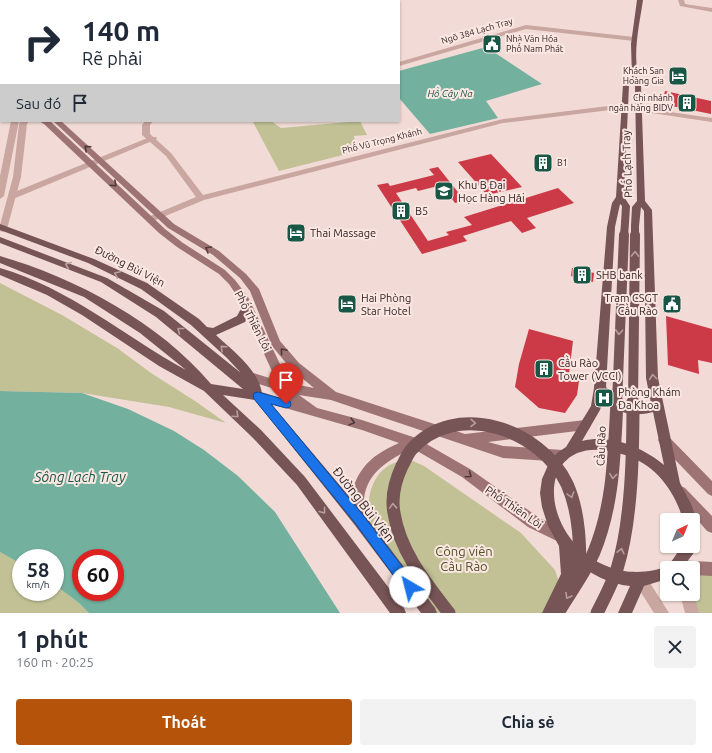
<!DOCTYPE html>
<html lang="vi">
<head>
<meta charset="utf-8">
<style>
  :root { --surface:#fff; --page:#f2f2f3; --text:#1f2937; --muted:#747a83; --accent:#b45309 }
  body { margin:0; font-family:Ubuntu,sans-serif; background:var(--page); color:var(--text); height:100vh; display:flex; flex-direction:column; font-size:15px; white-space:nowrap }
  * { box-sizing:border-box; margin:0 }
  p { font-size:13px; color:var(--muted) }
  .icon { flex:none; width:22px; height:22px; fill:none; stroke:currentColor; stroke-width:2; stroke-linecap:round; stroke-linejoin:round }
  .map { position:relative; height:613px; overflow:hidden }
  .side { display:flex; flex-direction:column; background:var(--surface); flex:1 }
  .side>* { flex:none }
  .top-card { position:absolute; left:0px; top:0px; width:400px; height:122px; box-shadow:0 1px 3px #0004; background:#fff; color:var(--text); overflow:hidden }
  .needle { width:26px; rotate:43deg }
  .controls { position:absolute; left:660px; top:513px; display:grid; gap:8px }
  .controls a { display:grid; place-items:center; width:40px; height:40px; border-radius:4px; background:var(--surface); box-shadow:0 1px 3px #0004; font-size:20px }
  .speed { position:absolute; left:12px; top:549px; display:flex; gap:8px; font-size:20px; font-weight:700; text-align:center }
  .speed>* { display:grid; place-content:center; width:52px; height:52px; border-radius:50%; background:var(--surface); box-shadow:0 1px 3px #0004; line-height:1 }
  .speed small { font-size:10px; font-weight:400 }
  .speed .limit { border:6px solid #d22; background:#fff; color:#111 }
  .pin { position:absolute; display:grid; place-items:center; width:34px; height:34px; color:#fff; margin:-41px -17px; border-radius:50% 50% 50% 0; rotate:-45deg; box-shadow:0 0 4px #0007 }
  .pin .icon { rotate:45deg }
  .me { position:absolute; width:44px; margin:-22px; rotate:323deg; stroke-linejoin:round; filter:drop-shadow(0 0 3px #0008) }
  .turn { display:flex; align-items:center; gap:14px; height:84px; padding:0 16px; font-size:18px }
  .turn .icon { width:52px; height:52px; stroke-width:2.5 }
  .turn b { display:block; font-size:28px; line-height:34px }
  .then { display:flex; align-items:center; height:38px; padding:0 16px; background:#0003; gap:8px; font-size:15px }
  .round { display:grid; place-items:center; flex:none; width:42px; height:42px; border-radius:4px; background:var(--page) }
  .head { display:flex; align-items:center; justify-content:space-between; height:68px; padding:0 16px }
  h1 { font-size:24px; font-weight:700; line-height:30px }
  .cta { display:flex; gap:8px; margin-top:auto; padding:8px 16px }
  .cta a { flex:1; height:46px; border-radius:4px; background:var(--accent); color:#fff; font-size:16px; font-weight:700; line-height:46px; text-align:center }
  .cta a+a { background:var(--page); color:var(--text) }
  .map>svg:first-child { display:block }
  .green { fill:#c1c195 }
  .water { fill:#73b09e; fill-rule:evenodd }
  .building { fill:#cc3947 }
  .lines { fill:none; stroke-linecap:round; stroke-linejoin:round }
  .minor { fill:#caa6a1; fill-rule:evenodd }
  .tertiary { fill:#caa6a1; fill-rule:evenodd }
  .secondary { fill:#9d7473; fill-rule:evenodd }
  .primary { fill:#775455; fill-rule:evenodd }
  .primary-bridge-far2 { stroke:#775455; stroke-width:8 }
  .primary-bridge-far1 { stroke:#775455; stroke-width:10 }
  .primary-bridge { stroke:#775455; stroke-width:13 }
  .oneway { stroke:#4e3838 }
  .oneway2 { stroke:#b89e9c }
  .route { fill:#1a73e8; stroke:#114b97 }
  .labels { text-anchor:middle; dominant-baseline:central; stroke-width:4; stroke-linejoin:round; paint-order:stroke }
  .far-street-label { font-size:9px; fill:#342425; stroke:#fae7e2 }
  .far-poi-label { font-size:9px; fill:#342425; stroke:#fae7e2; text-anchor:start }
  .far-water-label { font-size:10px; font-style:italic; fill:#185746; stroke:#fae7e2 }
  .street-label { font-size:11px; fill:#342425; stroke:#fae7e2 }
  .poi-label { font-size:11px; fill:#342425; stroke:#fae7e2; text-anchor:start }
  .near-street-label { font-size:13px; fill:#342425; stroke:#fae7e2 }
  .near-park-label { font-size:13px; fill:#525327; stroke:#fae7e2 }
  .near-water-label { font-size:14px; font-style:italic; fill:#185746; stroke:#fae7e2 }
</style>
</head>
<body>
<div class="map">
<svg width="712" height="613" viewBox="0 0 712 613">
  <rect width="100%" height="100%" fill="#f2dbd6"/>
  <g class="green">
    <polygon points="258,121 271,121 281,128 360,121 367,135 354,136 356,147 346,149 347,154 279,171 253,122"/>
    <polygon points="0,283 62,315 117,348 151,373 195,401 226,423 169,407 82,393 0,391"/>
    <path d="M413,461L424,466L521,533L555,570L563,594L560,613H437L374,530C363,507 369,473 394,463C399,461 407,461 413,461Z"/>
    <polygon points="0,552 21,564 21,592 55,592 55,585 79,603 89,613 0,613"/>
    <polygon points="694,573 712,573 712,613 695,613 693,594"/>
  </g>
  <g class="water">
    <polygon points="486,47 542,84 486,101 498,118 430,134 399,98 399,71"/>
    <path d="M0,391L82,393L128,409L174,431L204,450L238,476L275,512L340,613H89L79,603L55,585V558H21V564L0,552ZM81,558H115V592H81Z"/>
  </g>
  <g class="building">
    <polygon points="665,91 711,101 711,114 662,104"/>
    <polygon points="491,154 522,187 487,195 458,162"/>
    <polygon points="438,167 465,201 455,203 442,185 418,191 416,188 396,193 428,241 449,235 446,232 472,225 464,217 558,188 574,203 527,218 536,228 522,233 511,221 463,236 467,241 422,254 377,185 388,183 390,186 434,175 429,169"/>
    <polygon points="572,268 594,273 593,282 571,276"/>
    <polygon points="666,316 712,329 712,363 698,360 699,374 668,365"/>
    <polygon points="529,329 573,341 569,374 579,381 577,395 565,413 539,408 515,387 519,364"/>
  </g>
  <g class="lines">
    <g class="minor">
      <polygon points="678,0 684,0 685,4 712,8 712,12 680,6"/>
      <polygon points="526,25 634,37 637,39 634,41 526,29 399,66 399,62"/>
      <polygon points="150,137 156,137 157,139 18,197 15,198 11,195 12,193"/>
    </g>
    <g class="tertiary">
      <polygon points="267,0 273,0 266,1"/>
      <polygon points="624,104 627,104 627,108 503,123 204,200 151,222 147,219 148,217 196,197 166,156 142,135 142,125 145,121 153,121 150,125 150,134 171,153 203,195 503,119"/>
      <polygon points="635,107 712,118 712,122 638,111 634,109"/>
      <polygon points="11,121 19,121 4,196 0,199 0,176"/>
      <polygon points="21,121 29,121 27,124 21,177 7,229 3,232 0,231 0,225 13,177 19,124"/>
      <polygon points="640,573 645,575 669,613 654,613 633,580 635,575"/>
      <polygon points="693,591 699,613 685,613 680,594 693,594"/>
    </g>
    <g class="secondary">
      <rect x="0" y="63" width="1" height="5"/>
      <rect x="0" y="75" width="1" height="5"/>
      <path d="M39,121H50L165,229L183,243L225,270L235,280L248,297L289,383L314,388L291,369L272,346L250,291L240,278L213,255L168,228L53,121H61L174,224L219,251L246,274L259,289L280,341L299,363L336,392L465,434L585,420L589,421L591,425L589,429L585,430L488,442L503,446L563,450L567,452L569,456L567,460L563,462L503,458L331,400L299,395L317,408L362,420L416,438L470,469L538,517L564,530L566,535L564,540L559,542L528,527L462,477L412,448C390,460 367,471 364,499C363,507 367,516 364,524L359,525L354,524C344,500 356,469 377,455C384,450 392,446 399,443L362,430L254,399L252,396L254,393L258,391L290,401L281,391L240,378L239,375L240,372L244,370L276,380L239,299L229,284L219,274L177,247L159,233L44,124Z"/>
      <polygon points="664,435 668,436 712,481 712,496 708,494 660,444 658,440 660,436"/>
      <polygon points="681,486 685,488 712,516 712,533 707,531 677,496 675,492 677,488"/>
      <polygon points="676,560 712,562 712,576 693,575 693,568 670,568 671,562"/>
    </g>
    <g class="primary">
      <path d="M637,0H643C639,27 631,59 641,86L645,201L652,210L658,378L680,483L691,504L697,520L693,525V520H683C675,491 655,464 625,455C525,422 536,555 624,571C636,573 658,572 668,565C671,563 679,550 682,546H693V541L696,546L693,554L682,568H667V579L644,586L632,613H618L630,586C610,584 590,574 574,561L575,575L557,613H542L561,574L559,546L548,526L542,507L540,493L542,479L549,463L557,453L566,447L591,406L594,388L607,227L612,203L616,197L623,84L632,78L631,44ZM633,82L635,86L637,201L632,207L631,226L635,229L639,226L641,207L644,211L646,378L651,403C631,408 619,402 606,387L615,227L620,204L622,206L621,223L625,226L629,223L630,206L624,197L629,85ZM603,400C618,414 634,417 653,412L664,465C642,447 611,434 582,441L600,410Z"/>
      <path d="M0,224L94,259L147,283L199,319L207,327L213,328L237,316L243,305H251L252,308L245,322L216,335C233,351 258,369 262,393L364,514L435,608L437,613H421L354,524L255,400L223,395L261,430L305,477L404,608L406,613H390L297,485L253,438L204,391L159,366L82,315L47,295L0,275V268C69,288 124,336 186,370L140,333L84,297L0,263V256C76,278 160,323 211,384L243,389L156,317L101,282L0,243V237L107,278L164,311L241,373L227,358L191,325L141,289L88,263L0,230Z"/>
    </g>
    <g class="primary-bridge-far2">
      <polyline points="624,236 625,223"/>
      <polyline points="635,236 635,226"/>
    </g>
    <g class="primary-bridge-far1">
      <polyline points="617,403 624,235"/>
      <polyline points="633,403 635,235"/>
    </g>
    <g class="primary-bridge">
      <path d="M449,613C426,583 400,552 394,513C391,497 395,481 402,466C405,461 407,455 411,450C455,399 541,429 567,484C580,513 580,547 580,577"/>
      <path d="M558,613C569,594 585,573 594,552C614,503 614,454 617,402"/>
      <path d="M597,613C604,599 612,584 617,569C632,521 633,452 633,402"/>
    </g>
  </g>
  <defs><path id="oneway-chevron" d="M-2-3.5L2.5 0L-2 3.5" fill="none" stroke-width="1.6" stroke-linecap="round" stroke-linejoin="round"/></defs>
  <g class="oneway">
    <use href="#oneway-chevron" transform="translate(87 148) rotate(-138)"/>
    <use href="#oneway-chevron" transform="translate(114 184) rotate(43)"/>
    <use href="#oneway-chevron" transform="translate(208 249) rotate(-150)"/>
    <use href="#oneway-chevron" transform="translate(283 351) rotate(-130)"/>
    <use href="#oneway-chevron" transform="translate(352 422) rotate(15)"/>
    <use href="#oneway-chevron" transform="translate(469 475) rotate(35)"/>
  </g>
  <g class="oneway2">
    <use href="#oneway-chevron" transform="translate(635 254) rotate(-89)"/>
    <use href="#oneway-chevron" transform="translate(68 265) rotate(-158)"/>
    <use href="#oneway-chevron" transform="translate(117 274) rotate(-155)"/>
    <use href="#oneway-chevron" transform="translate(180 330) rotate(-142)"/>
    <use href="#oneway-chevron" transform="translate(619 332) rotate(93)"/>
    <use href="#oneway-chevron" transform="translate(223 348) rotate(-138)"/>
    <use href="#oneway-chevron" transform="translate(653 377) rotate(-95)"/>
    <use href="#oneway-chevron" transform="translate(236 415) rotate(43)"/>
    <use href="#oneway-chevron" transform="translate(473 423) rotate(1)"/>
    <use href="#oneway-chevron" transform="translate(613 476) rotate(96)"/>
    <use href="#oneway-chevron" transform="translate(571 495) rotate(72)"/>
    <use href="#oneway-chevron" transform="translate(393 506) rotate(-92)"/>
    <use href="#oneway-chevron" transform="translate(323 511) rotate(53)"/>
    <use href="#oneway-chevron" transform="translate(621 551) rotate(-77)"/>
    <use href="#oneway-chevron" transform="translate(568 596) rotate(120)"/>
  </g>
  <polygon class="route" points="258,392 290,401 291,404 290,407 286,408 271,404 363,515 414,582 416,587 414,591 410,593 405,591 355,523 254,399 253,396 254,393"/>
  <defs>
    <symbol id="civic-square" viewBox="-11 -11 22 22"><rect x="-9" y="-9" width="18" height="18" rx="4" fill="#185746" stroke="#fae7e2"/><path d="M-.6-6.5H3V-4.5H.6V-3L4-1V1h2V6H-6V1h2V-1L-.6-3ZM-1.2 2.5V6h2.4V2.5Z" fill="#fff"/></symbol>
    <symbol id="hotel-square" viewBox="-11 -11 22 22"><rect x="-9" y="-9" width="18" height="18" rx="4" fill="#185746" stroke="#fae7e2"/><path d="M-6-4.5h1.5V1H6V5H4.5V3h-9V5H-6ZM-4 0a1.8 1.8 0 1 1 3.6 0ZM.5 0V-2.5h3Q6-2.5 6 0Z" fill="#fff"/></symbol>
    <symbol id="building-square" viewBox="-11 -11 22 22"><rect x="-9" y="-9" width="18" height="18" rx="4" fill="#185746" stroke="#fae7e2"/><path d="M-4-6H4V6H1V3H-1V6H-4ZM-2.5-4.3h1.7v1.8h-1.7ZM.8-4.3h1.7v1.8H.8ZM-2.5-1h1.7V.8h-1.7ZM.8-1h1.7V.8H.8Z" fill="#fff"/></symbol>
    <symbol id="university-square" viewBox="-11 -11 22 22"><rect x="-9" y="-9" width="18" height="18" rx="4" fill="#185746" stroke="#fae7e2"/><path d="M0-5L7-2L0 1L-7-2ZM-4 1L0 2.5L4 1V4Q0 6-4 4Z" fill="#fff"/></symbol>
    <symbol id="hospital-square" viewBox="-11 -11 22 22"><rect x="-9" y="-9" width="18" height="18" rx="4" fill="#185746" stroke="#fae7e2"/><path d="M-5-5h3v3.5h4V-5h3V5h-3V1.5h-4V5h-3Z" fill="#fff"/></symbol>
  </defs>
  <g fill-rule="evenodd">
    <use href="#civic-square" x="481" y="33" width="22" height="22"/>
    <use href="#hotel-square" x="667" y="65" width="22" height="22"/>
    <use href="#building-square" x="676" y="92" width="22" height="22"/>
    <use href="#building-square" x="532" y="152" width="22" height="22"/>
    <use href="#university-square" x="433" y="180" width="22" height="22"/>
    <use href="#building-square" x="390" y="200" width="22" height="22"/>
    <use href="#hotel-square" x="285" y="222" width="22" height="22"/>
    <use href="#building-square" x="571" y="264" width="22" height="22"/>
    <use href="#hotel-square" x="336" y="293" width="22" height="22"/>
    <use href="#civic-square" x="661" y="293" width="22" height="22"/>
    <use href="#building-square" x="533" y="358" width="22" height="22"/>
    <use href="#hospital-square" x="593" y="387" width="22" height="22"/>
  </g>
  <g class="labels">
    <g class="far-street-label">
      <text transform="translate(477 31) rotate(-16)">Ngõ 384 Lạch Tray</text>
      <text transform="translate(382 141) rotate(-14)">Phố Vũ Trọng Khánh</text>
    </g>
    <g class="far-poi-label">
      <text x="506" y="39">Nhà Văn Hóa<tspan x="506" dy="10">Phố Nam Phát</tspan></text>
      <text x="664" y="71" text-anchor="end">Khách Sạn<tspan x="664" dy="10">Hoàng Gia</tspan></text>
      <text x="673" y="98" text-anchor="end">Chi nhánh<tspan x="673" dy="10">ngân hàng BIDV</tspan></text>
      <text x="557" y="163">B1</text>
    </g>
    <g class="far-water-label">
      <text x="450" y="93">Hồ Cây Na</text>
    </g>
    <g class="street-label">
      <text transform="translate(627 164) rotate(-92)">Phố Lạch Tray</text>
      <text transform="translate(130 266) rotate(27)">Đường Bùi Viện</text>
      <text transform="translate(253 321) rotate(63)">Phố Thiên Lôi</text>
      <text transform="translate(601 446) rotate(-88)">Cầu Rào</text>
      <text transform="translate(514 507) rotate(34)">Phố Thiên Lôi</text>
    </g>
    <g class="poi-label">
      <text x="458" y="185">Khu B Đại<tspan x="458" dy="13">Học Hàng Hải</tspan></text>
      <text x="415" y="211">B5</text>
      <text x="310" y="233">Thai Massage</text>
      <text x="596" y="275">SHB bank</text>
      <text x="361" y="298">Hai Phòng<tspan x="361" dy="13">Star Hotel</tspan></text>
      <text x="658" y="298" text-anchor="end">Trạm CSGT<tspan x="658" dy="13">Cầu Rào</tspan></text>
      <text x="558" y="363">Cầu Rào<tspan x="558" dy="13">Tower (VCCI)</tspan></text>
      <text x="618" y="392">Phòng Khám<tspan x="618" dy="13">Đa Khoa</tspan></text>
    </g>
    <g class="near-street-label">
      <text transform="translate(364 504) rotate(52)">Đường Bùi Viện</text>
    </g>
    <g class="near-park-label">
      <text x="464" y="551">Công viên<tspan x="464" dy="15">Cầu Rào</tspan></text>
    </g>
    <g class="near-water-label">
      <text x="80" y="477">Sông Lạch Tray</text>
    </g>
  </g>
</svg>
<div class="controls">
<a><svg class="needle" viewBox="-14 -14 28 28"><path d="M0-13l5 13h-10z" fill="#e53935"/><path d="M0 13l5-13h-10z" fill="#747a83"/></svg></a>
<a><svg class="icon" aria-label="search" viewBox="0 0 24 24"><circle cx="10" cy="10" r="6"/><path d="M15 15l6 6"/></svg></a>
</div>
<div class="speed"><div>58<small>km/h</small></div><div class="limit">60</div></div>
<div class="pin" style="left:286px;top:404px;background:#d93025"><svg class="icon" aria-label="arrive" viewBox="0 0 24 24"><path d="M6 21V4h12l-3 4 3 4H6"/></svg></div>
<svg class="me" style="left:410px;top:587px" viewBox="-20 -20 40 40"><circle r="19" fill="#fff"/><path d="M0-13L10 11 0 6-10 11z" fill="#1a73e8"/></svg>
<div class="top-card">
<div class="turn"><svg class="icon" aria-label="right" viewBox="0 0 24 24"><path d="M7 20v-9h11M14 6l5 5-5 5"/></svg><div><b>140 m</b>Rẽ phải</div></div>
<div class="then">Sau đó<svg class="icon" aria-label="arrive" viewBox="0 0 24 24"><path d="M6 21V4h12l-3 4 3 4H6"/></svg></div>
</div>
</div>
<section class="side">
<div class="head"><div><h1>1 phút</h1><p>160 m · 20:25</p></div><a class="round"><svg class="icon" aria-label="close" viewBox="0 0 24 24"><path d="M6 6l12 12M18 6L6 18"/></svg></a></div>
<div class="cta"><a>Thoát</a><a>Chia sẻ</a></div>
</section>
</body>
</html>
